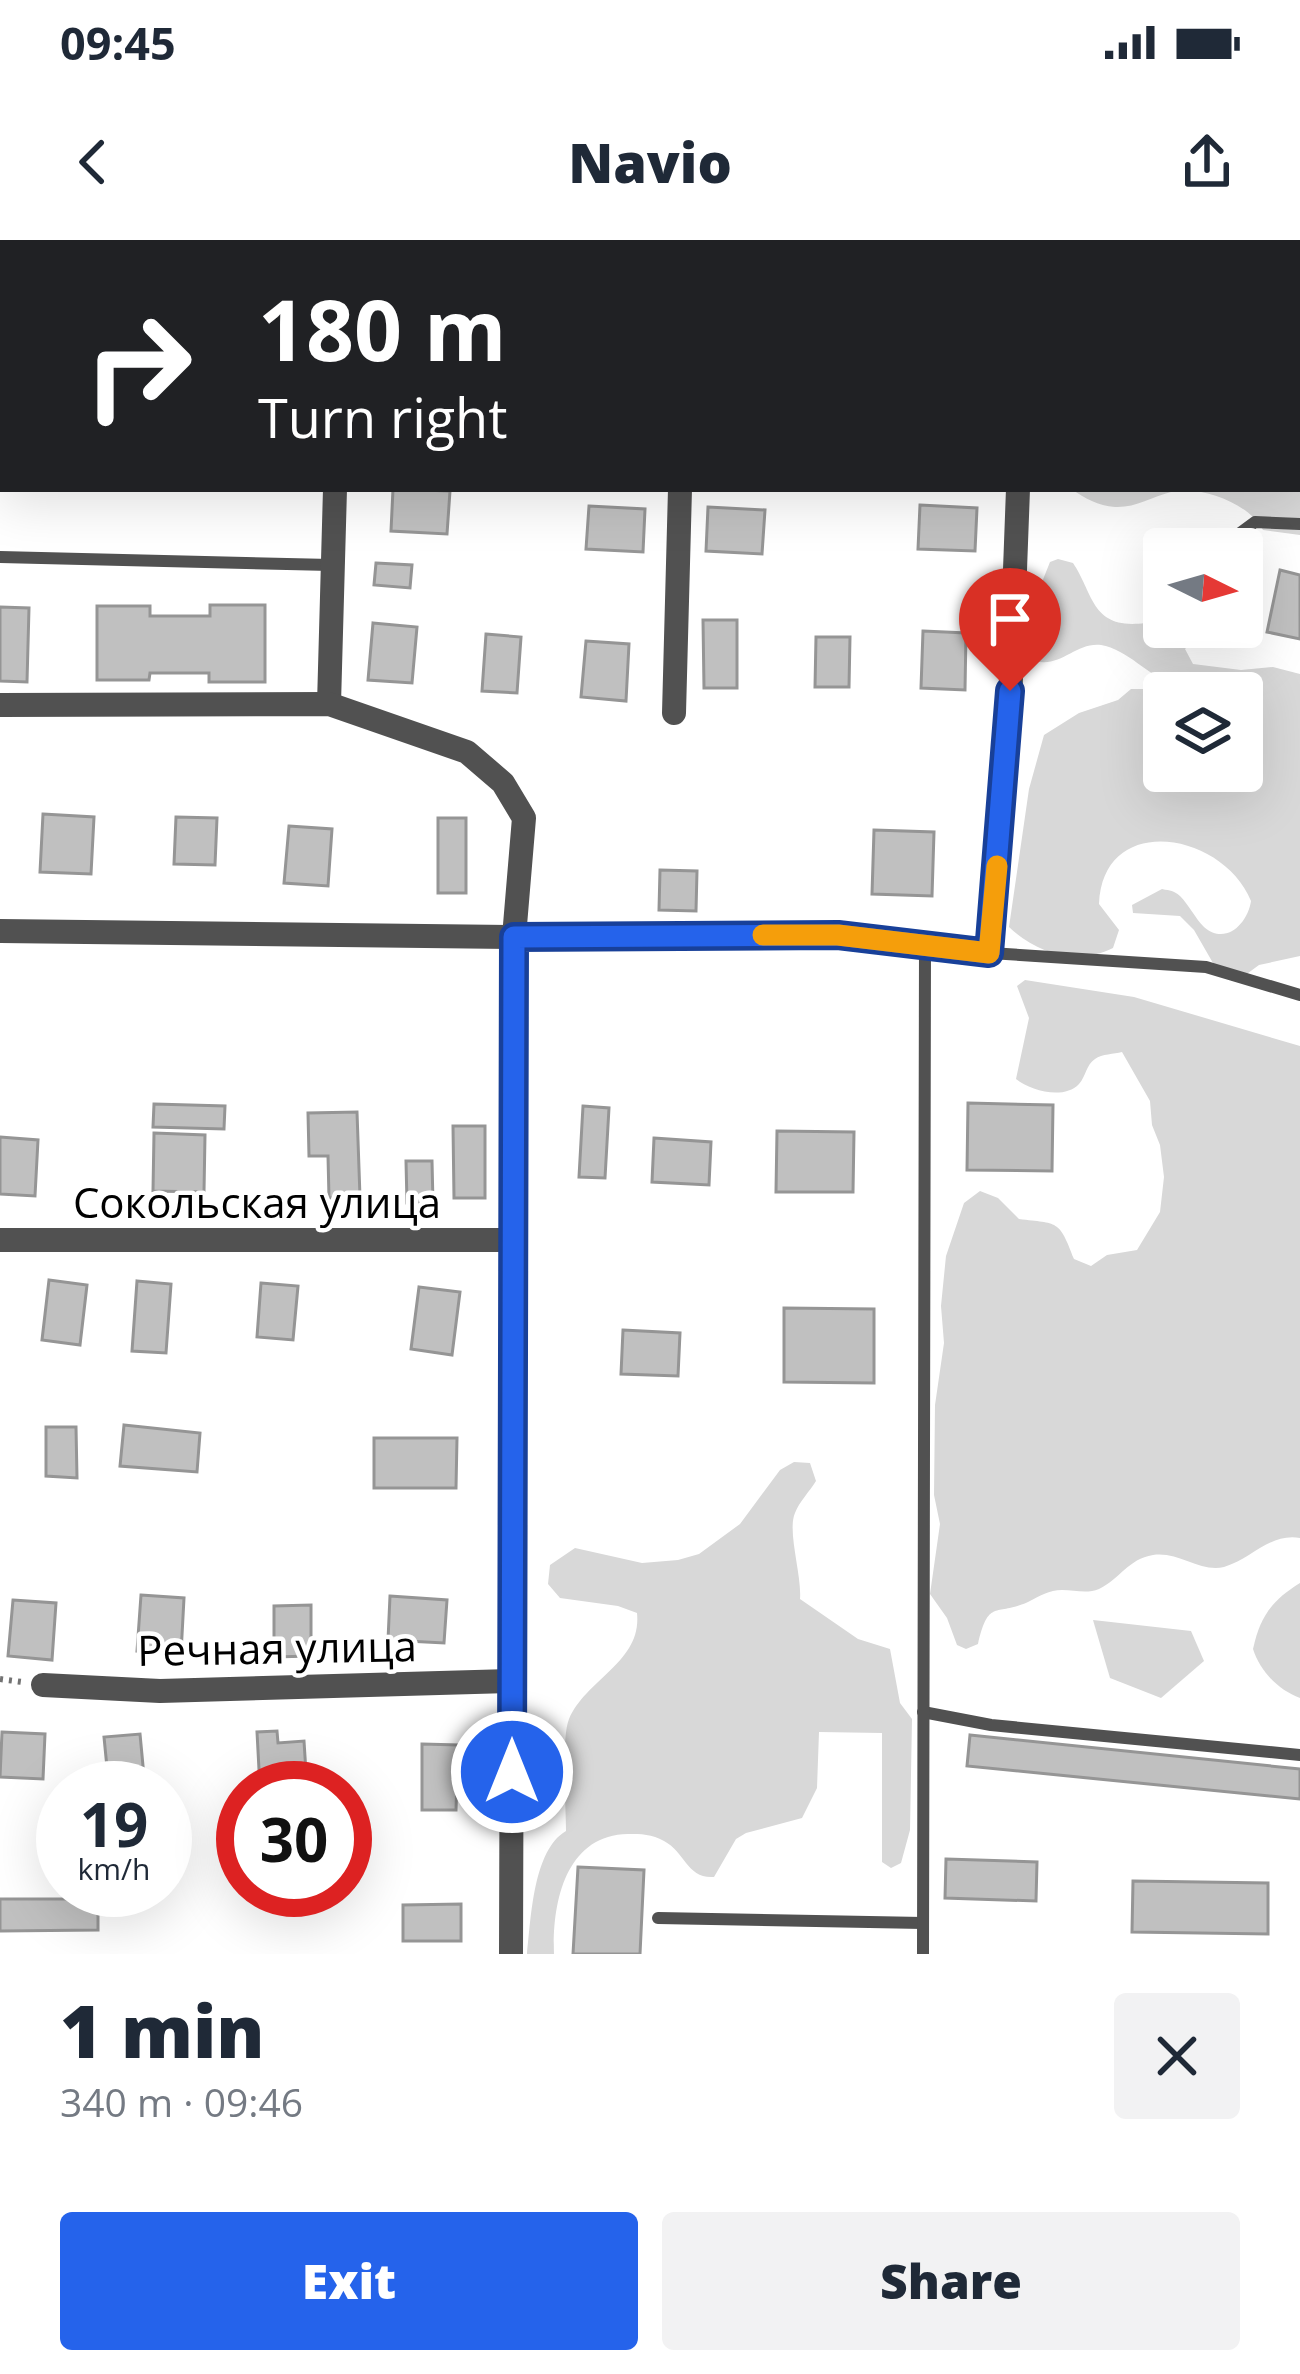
<!DOCTYPE html>
<html lang="en">
<head>
<meta charset="utf-8">
<style>
  :root { --surface:#fff; --page:#f2f2f3; --text:#1f2937; --muted:#747a83; --accent:#2563eb }
  body { margin:0; font-family:"Open Sans",sans-serif; background:var(--page); color:var(--text); height:100vh; display:flex; flex-direction:column; font-size:45px; white-space:nowrap }
  * { box-sizing:border-box; margin:0 }
  p { font-size:39px; color:var(--muted) }
  .icon { flex:none; width:66px; height:66px; fill:none; stroke:currentColor; stroke-width:2; stroke-linecap:round; stroke-linejoin:round }
  .map { position:relative; height:1714px; overflow:hidden }
  .panel { display:flex; flex-direction:column; background:var(--surface); flex:1 }
  .panel>* { flex:none }
  .hud { position:absolute; left:0px; top:0px; width:1302px; height:252px; box-shadow:0 12px 48px #0002; background:#202124; color:#fff; overflow:hidden }
  .needle { width:78px; rotate:95deg }
  .buttons { position:absolute; left:1143px; top:288px; display:grid; gap:24px }
  .buttons a { display:grid; place-items:center; width:120px; height:120px; border-radius:12px; background:var(--surface); box-shadow:0 12px 48px #0002; font-size:60px }
  .speed { position:absolute; left:36px; top:1521px; display:flex; gap:24px; font-size:60px; font-weight:700; text-align:center }
  .speed>* { display:grid; place-content:center; width:156px; height:156px; border-radius:50%; background:var(--surface); box-shadow:0 12px 48px #0002; line-height:1 }
  .speed small { font-size:30px; font-weight:400 }
  .speed .limit { border:18px solid #d22; background:#fff; color:#111 }
  .pin { position:absolute; display:grid; place-items:center; width:102px; height:102px; color:#fff; margin:-123px -51px; border-radius:50% 50% 50% 0; rotate:-45deg; box-shadow:0 0 12px #0007 }
  .pin .icon { rotate:45deg }
  .me { position:absolute; width:132px; margin:-66px; rotate:0deg; stroke-linejoin:round; filter:drop-shadow(0 0 9px #0008) }
  .turn { display:flex; align-items:center; gap:42px; height:252px; padding:0 60px; font-size:54px }
  .turn .icon { width:156px; height:156px; stroke-width:2.5 }
  .turn b { display:block; font-size:84px; line-height:102px }
  .round { display:grid; place-items:center; flex:none; width:126px; height:126px; border-radius:12px; background:var(--page) }
  .summary { display:flex; align-items:center; justify-content:space-between; height:204px; padding:0 60px }
  h1 { font-size:72px; font-weight:800; line-height:90px }
  .primary-button { display:flex; gap:24px; margin-top:auto; padding:24px 60px }
  .primary-button a { flex:1; height:138px; border-radius:12px; background:var(--accent); color:#fff; font-size:48px; font-weight:800; line-height:138px; text-align:center }
  .primary-button a+a { background:var(--page); color:var(--text) }
  .status { display:flex; justify-content:space-between; align-items:center; height:84px; padding:0 60px; background:var(--surface); direction:ltr }
  .status svg { height:33px; fill:currentColor }
  header { display:flex; justify-content:space-between; align-items:center; height:156px; padding:0 60px; background:var(--surface); font-size:54px; font-weight:800 }
  .map>svg:first-child { display:block }
  .green { fill:#d8d8d8; fill-rule:evenodd }
  .building { fill:#c0c0c0; stroke:#959595; stroke-width:3 }
  .lines { fill:none; stroke-linecap:round; stroke-linejoin:round }
  .path { stroke:#737373; stroke-width:6; stroke-dasharray:3 6; stroke-linecap:butt }
  .service { stroke:#515151; stroke-width:12 }
  .minor { stroke:#515151; stroke-width:24 }
  .route-casing { stroke:#184099; stroke-width:30 }
  .route { stroke:#2563eb; stroke-width:21 }
  .slow { stroke:#f59e0b; stroke-width:21 }
  .labels { text-anchor:middle; dominant-baseline:central; stroke-width:9; stroke-linejoin:round; paint-order:stroke }
  .street-label { font-size:42px; fill:#000; stroke:#fff }
</style>
</head>
<body>
<div class="status"><b>09:45</b><svg viewBox="0 0 49 12"><path d="M0 12V9h3v3zM5 12V6h3v6zM10 12V3h3v9zM15 12V0h3v12zM26 1h20v11H26zM47 4h2v5h-2z"/></svg></div>
<header><svg class="icon" aria-label="back" viewBox="0 0 24 24"><path d="M15 5l-7 7 7 7"/></svg>Navio<svg class="icon" aria-label="share" viewBox="0 0 24 24"><path d="M12 15V3M7 8l5-5 5 5M5 13v7h14v-7"/></svg></header>
<div class="map">
<svg width="1300" height="1714" viewBox="0 0 1300 1714">
  <rect width="100%" height="100%" fill="#fff"/>
  <g class="green">
    <path d="M1300,108V295L1263,290C1249,263 1200,245 1171,252C1152,257 1135,268 1115,267C1098,266 1085,258 1071,249H1299Z"/>
    <path d="M1058,319L1073,323C1094,354 1091,390 1145,383L1158,372L1164,355V387H1207L1185,409L1193,424L1241,430L1273,427L1300,434V716L1259,725L1244,736L1217,730L1194,690L1180,676L1133,673L1132,665L1162,649C1171,651 1173,650 1180,656C1189,665 1195,678 1204,687C1226,706 1248,683 1251,661C1223,592 1103,571 1099,664L1119,690L1113,708C1077,726 1036,713 1009,687L1029,549L1044,495L1079,473L1118,460L1131,449H1157L1172,443C1148,436 1127,409 1101,405C1076,402 1061,428 1035,421L1040,347L1050,322ZM1164,453H1242V531H1164Z"/>
    <path d="M1025,740L1134,757L1300,806V1298C1269,1293 1252,1319 1224,1327C1201,1333 1178,1311 1153,1315C1128,1319 1120,1339 1099,1349C1087,1354 1075,1350 1062,1350C1049,1350 1040,1356 1028,1362C995,1377 989,1358 978,1404L966,1409L957,1405L947,1378L930,1354L940,1284L934,1255L935,1165L944,1103L941,1066L946,1016L964,963L980,951L998,958L1019,979C1058,984 1059,979 1074,1019L1091,1026L1107,1015L1137,1010L1160,972L1164,937L1160,905L1152,885L1150,861L1122,812C1114,814 1102,814 1095,819C1086,825 1086,836 1079,844C1064,860 1031,851 1016,839L1029,778L1017,746Z"/>
    <path d="M794,1222L810,1223L816,1241C810,1251 799,1262 795,1273C787,1291 802,1335 800,1359L858,1399L890,1409L900,1463L912,1479L910,1590L901,1623L891,1628L882,1622V1493L819,1492L817,1548L802,1578L746,1593L736,1599L714,1637C687,1639 685,1612 664,1601C652,1594 641,1594 628,1594C566,1595 552,1662 554,1714H527C531,1679 533,1610 566,1591C566,1566 561,1499 569,1479C587,1438 642,1422 637,1373L618,1366L560,1358L548,1344L550,1325L575,1308L642,1323L678,1320L699,1314L740,1284L780,1230Z"/>
    <path d="M1300,1343V1458C1278,1450 1260,1431 1253,1409C1260,1377 1271,1361 1300,1343Z"/>
    <polygon points="1093,1380 1191,1391 1204,1421 1161,1458 1110,1438"/>
  </g>
  <g class="building">
    <polygon points="393,249 450,251 447,294 391,291"/>
    <polygon points="920,265 977,268 975,311 918,309"/>
    <polygon points="589,266 645,269 643,312 586,309"/>
    <polygon points="708,267 765,270 762,314 706,311"/>
    <polygon points="376,323 412,325 410,348 374,345"/>
    <polygon points="1280,330 1300,335 1300,399 1267,392"/>
    <polygon points="210,365 265,365 265,442 209,442 209,433 150,433 149,440 97,440 97,366 150,366 150,376 210,376"/>
    <polygon points="0,367 29,368 27,442 0,441"/>
    <polygon points="703,380 737,380 737,448 704,448"/>
    <polygon points="373,383 417,387 412,443 368,440"/>
    <polygon points="923,391 966,393 965,450 921,448"/>
    <polygon points="486,394 521,397 517,453 482,451"/>
    <polygon points="816,397 850,397 849,447 815,447"/>
    <polygon points="586,401 629,404 626,461 581,457"/>
    <polygon points="43,574 94,577 91,634 40,632"/>
    <polygon points="176,577 217,578 215,625 174,624"/>
    <rect x="438" y="578" width="28" height="75"/>
    <polygon points="289,586 332,589 328,646 284,643"/>
    <polygon points="874,590 934,592 932,656 872,654"/>
    <polygon points="660,630 697,631 696,671 659,670"/>
    <polygon points="968,863 1053,865 1052,931 967,930"/>
    <polygon points="154,864 225,866 224,889 153,887"/>
    <polygon points="583,866 609,868 605,938 579,937"/>
    <polygon points="357,872 360,957 329,958 328,916 309,916 308,873"/>
    <polygon points="453,886 485,886 485,958 454,958"/>
    <polygon points="777,891 854,892 853,952 776,952"/>
    <polygon points="154,893 205,895 204,952 153,951"/>
    <polygon points="0,897 38,900 35,956 0,954"/>
    <polygon points="654,898 711,902 709,945 652,942"/>
    <polygon points="406,921 432,921 433,963 407,963"/>
    <polygon points="49,1040 87,1045 80,1105 42,1100"/>
    <polygon points="137,1041 171,1044 166,1113 132,1111"/>
    <polygon points="261,1043 298,1046 293,1100 257,1097"/>
    <polygon points="419,1047 460,1052 452,1115 411,1109"/>
    <polygon points="784,1068 874,1069 874,1143 784,1142"/>
    <polygon points="623,1090 680,1093 678,1136 621,1134"/>
    <polygon points="124,1185 200,1193 197,1232 120,1226"/>
    <polygon points="46,1187 76,1187 77,1238 46,1236"/>
    <polygon points="374,1198 457,1198 456,1248 374,1248"/>
    <polygon points="141,1355 184,1358 181,1414 137,1411"/>
    <polygon points="390,1356 447,1360 444,1403 388,1400"/>
    <polygon points="13,1360 56,1363 52,1420 8,1416"/>
    <polygon points="311,1365 311,1416 274,1417 274,1366"/>
    <polygon points="277,1491 278,1503 304,1501 307,1548 260,1548 257,1492"/>
    <polygon points="2,1492 45,1494 43,1539 0,1537"/>
    <polygon points="140,1494 145,1547 109,1548 104,1497"/>
    <polygon points="970,1495 1300,1529 1300,1559 967,1526"/>
    <polygon points="422,1504 458,1505 456,1570 422,1570"/>
    <polygon points="946,1619 1037,1622 1036,1661 945,1658"/>
    <polygon points="578,1627 644,1630 640,1714 573,1714"/>
    <polygon points="1133,1641 1268,1643 1268,1694 1132,1692"/>
    <polygon points="0,1659 98,1659 98,1690 0,1691"/>
    <polygon points="461,1664 461,1701 403,1701 403,1665"/>
  </g>
  <g class="lines">
    <polyline class="path" points="0,1439 22,1442"/>
    <g class="service">
      <polyline points="1295,0 1295,3"/>
      <polyline points="209,3 209,0"/>
      <polyline points="1299,60 1300,61"/>
      <polyline points="0,102 3,103"/>
      <polyline points="0,236 3,237"/>
      <polyline points="1235,309 1236,296 1255,282 1300,284"/>
      <polyline points="0,317 331,325"/>
      <polyline points="1235,387 1235,390"/>
      <polyline points="990,713 1206,727 1300,755"/>
      <polyline points="923,1472 991,1485 1300,1515"/>
      <polyline points="658,1678 923,1683"/>
      <polyline points="923,1714 925,707"/>
    </g>
    <g class="minor">
      <polyline points="348,3 349,0"/>
      <polyline points="687,3 687,0"/>
      <polyline points="1028,3 1028,0"/>
      <polyline points="329,464 335,249"/>
      <polyline points="0,465 329,464 467,512 503,543 524,578 514,697 511,1714"/>
      <polyline points="674,473 680,249"/>
      <polyline points="0,691 514,697 839,695 989,713 1009,491 1018,249"/>
      <polyline points="0,1000 514,1000"/>
      <polyline points="43,1445 160,1451 512,1441"/>
    </g>
  </g>
  <g class="lines">
    <defs>
      <polyline id="route" points="512,1532 514,697 838,695 989,713 1010,451"/>
    </defs>
    <use href="#route" class="route-casing"/>
    <use href="#route" class="route"/>
    <polyline class="slow" points="763,695 838,695 989,713 997,626"/>
  </g>
  <g class="labels">
    <g class="street-label">
      <text x="257" y="961">Сокольская улица</text>
      <text transform="translate(277 1407) rotate(-1)">Речная улица</text>
    </g>
  </g>
</svg>
<div class="buttons">
<a><svg class="needle" viewBox="-14 -14 28 28"><path d="M0-13l5 13h-10z" fill="#e53935"/><path d="M0 13l5-13h-10z" fill="#747a83"/></svg></a>
<a><svg class="icon" aria-label="layers" viewBox="0 0 24 24"><path d="M12 4l9 5-9 5-9-5zM3 14l9 5 9-5"/></svg></a>
</div>
<div class="speed"><div>19<small>km/h</small></div><div class="limit">30</div></div>
<div class="pin" style="left:1010px;top:451px;background:#d93025"><svg class="icon" aria-label="arrive" viewBox="0 0 24 24"><path d="M6 21V4h12l-3 4 3 4H6"/></svg></div>
<svg class="me" style="left:512px;top:1532px" viewBox="-20 -20 40 40"><circle r="17" fill="#2563eb" stroke="#fff" stroke-width="3"/><path d="M0-11L8 9 0 5-8 9z" fill="#fff"/></svg>
<div class="hud">
<div class="turn"><svg class="icon" aria-label="right" viewBox="0 0 24 24"><path d="M7 20v-9h11M14 6l5 5-5 5"/></svg><div><b>180 m</b>Turn right</div></div>
</div>
</div>
<section class="panel">
<div class="summary"><div><h1>1 min</h1><p>340 m · 09:46</p></div><a class="round"><svg class="icon" aria-label="close" viewBox="0 0 24 24"><path d="M6 6l12 12M18 6L6 18"/></svg></a></div>
<div class="primary-button"><a>Exit</a><a>Share</a></div>
</section>
</body>
</html>
